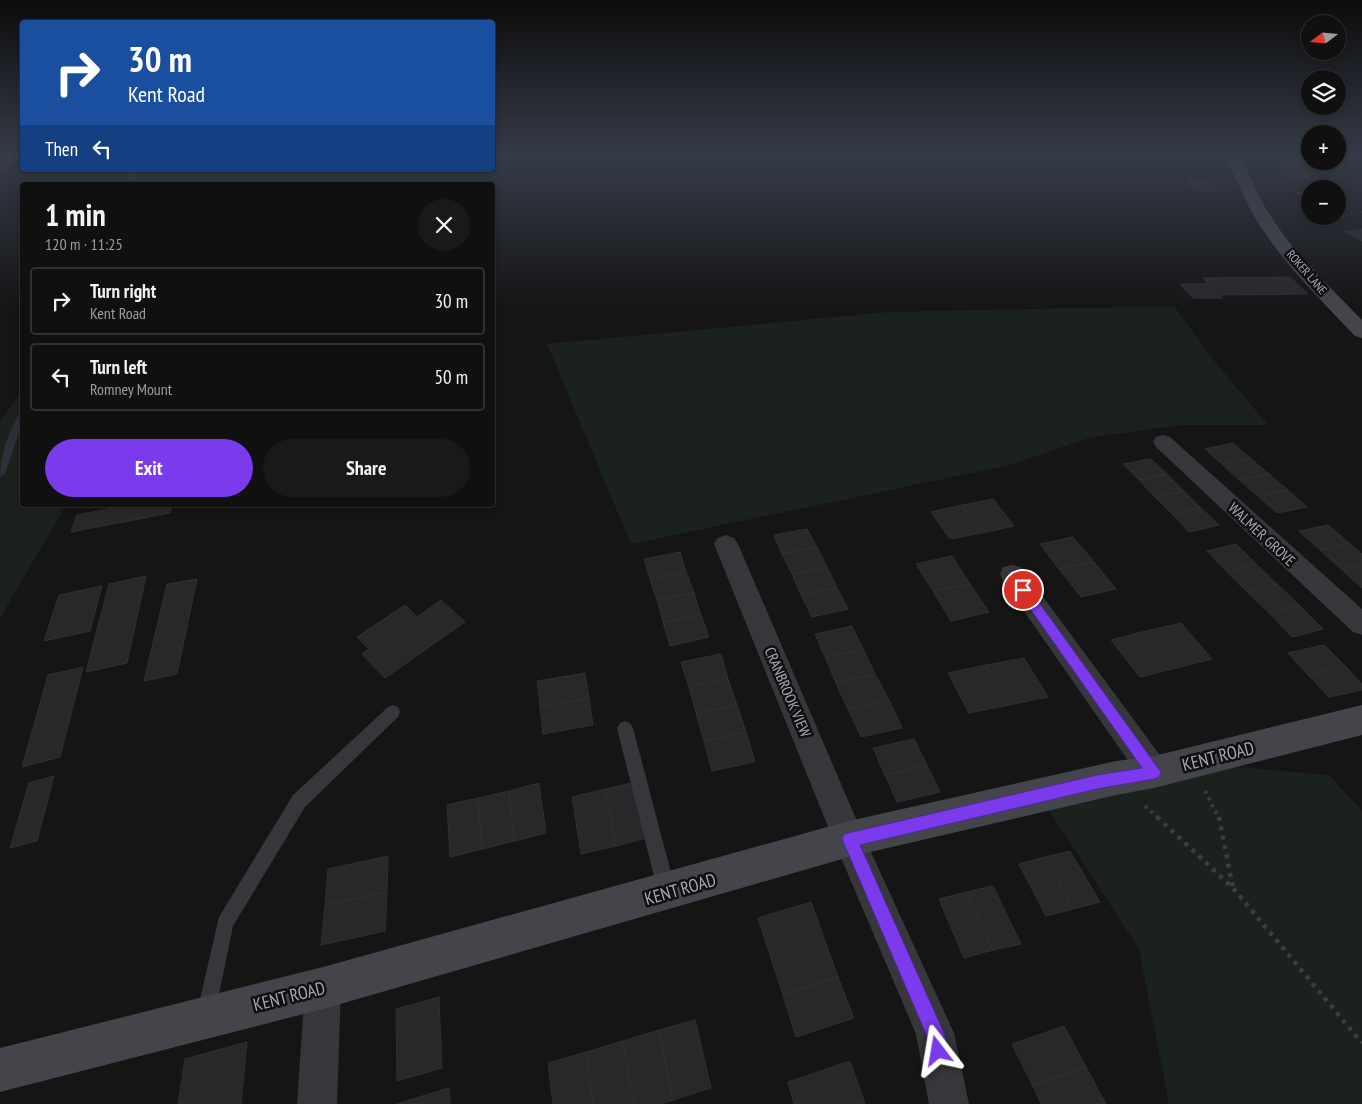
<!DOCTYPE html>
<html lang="en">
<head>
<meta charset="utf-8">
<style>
  :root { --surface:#101010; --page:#191919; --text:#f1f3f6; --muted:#9c9d9f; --line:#303030; --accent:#7c3aed }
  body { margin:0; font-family:"PT Sans Narrow",sans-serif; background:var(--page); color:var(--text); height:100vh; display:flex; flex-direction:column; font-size:19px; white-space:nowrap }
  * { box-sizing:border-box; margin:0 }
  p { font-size:16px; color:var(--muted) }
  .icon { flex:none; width:28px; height:28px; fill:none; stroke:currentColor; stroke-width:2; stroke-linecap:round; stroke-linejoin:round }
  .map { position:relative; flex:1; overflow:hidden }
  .panel { position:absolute; left:20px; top:182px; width:475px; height:325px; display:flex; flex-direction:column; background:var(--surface); border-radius:5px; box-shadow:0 2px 8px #0003,0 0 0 1px var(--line) }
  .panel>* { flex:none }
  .hud { position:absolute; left:20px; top:20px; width:475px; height:152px; border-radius:5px; box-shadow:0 2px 8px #0003,0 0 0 1px var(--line); background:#1a4fa0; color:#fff; overflow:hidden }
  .needle { width:32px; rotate:254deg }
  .controls { position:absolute; left:1301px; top:15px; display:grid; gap:10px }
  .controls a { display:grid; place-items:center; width:45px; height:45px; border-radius:50%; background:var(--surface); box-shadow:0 2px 8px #0003,0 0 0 1px var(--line); font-size:25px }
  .pin { position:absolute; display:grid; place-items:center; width:42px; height:42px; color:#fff; margin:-21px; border:2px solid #fff; border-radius:50%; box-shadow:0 1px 5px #0007 }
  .me { position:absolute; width:55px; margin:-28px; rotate:346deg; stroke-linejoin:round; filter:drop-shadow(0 0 4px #0008) }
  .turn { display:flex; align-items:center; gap:18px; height:105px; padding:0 25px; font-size:22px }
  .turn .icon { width:65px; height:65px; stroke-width:2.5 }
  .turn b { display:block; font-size:35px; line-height:42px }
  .then { display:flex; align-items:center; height:48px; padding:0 25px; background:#0003; gap:10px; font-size:19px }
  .round { display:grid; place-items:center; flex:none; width:52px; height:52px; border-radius:26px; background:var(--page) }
  .summary { display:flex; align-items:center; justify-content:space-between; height:85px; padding:0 25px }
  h1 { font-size:30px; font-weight:800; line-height:38px }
  .cta { display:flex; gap:10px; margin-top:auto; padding:10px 25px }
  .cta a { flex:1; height:58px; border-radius:30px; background:var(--accent); color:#fff; font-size:20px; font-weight:800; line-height:58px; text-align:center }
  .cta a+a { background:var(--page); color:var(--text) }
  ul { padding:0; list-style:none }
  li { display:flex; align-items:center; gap:15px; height:68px; margin:0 10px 8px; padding:0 15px; border:2px solid var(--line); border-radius:5px }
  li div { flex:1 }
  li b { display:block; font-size:19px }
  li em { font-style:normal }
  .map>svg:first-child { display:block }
  .green { fill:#1b211d }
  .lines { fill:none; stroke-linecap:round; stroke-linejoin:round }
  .stream { fill:#2c303a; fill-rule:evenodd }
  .building { fill:#28282a; stroke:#302f32 }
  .path-far2 { stroke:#3c3c42; stroke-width:2; stroke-dasharray:1 2.5; stroke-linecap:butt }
  .path-far1 { stroke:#3c3c42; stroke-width:4; stroke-dasharray:3 4.5; stroke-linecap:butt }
  .path { stroke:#3c3c42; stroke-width:4.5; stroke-dasharray:4 5.5; stroke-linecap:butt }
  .lane { fill:#36363b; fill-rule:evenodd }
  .street { fill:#36363b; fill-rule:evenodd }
  .secondary { fill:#44444b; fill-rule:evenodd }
  .route { fill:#7c3aed; stroke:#51269a }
  .labels { text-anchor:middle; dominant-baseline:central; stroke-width:5; stroke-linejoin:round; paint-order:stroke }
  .far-street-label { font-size:12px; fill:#a7a8b6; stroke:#101011 }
  .street-label { font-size:15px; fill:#a7a8b6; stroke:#101011 }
  .near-street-label { font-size:18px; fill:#a7a8b6; stroke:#101011 }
</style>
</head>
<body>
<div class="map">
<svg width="1362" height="1104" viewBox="0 0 1362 1104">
  <rect width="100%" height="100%" fill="#151516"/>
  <g class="green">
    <polygon points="1174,306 1216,363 1268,425 1183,425 1092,437 1006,466 631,544 547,344 888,312"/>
    <polygon points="22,392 22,505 66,505 0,618 0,421"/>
    <polygon points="1189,763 1329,775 1362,811 1362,1104 1169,1104 1139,949 1039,795"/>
  </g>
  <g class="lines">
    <g class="stream">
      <polygon points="130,170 136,170 133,185 127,185"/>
      <path d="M19,414H22V424L5,474L0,477C0,455 8,434 19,414Z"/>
    </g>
  </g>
  <g class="building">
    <polygon points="1297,154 1310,155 1310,158 1303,158 1305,163 1296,162 1298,164 1277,160 1274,156 1291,157 1289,155 1298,155"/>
    <polygon points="1277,165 1303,167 1310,178 1288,178"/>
    <polygon points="1187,179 1211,181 1218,192 1194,190"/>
    <polygon points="1296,192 1310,193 1310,205"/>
    <polygon points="1362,229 1362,241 1345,232"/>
    <polygon points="1290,277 1308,294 1220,295 1222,298 1193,298 1180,284 1208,284 1203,278"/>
    <polygon points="1233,443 1250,458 1222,464 1205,449"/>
    <polygon points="1250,458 1269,474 1239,480 1222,464"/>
    <polygon points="1151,459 1167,474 1139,480 1123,464"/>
    <polygon points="1167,474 1184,491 1155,497 1139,480"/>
    <polygon points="1269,474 1288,490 1258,496 1239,480"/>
    <polygon points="1288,490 1307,507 1277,513 1258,496"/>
    <polygon points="1184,491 1201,508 1172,514 1155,497"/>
    <polygon points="993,499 1014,526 982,533 962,505"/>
    <polygon points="129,505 172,505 170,513 71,532 77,515"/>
    <polygon points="962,505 982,533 950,539 931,512"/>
    <polygon points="1201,508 1219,525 1189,532 1172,514"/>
    <polygon points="1328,525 1349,543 1320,550 1299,531"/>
    <polygon points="807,529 817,547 782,554 774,535"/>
    <polygon points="1073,537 1094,562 1059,569 1040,544"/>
    <polygon points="1349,543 1362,554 1362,565 1341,569 1320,550"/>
    <polygon points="1236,544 1256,564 1226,571 1207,551"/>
    <polygon points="817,547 827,567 792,574 782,554"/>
    <polygon points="680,552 686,572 650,579 644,559"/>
    <polygon points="952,556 970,584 933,591 916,564"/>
    <polygon points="1094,562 1116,589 1081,597 1059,569"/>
    <polygon points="1256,564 1277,584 1247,592 1226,571"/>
    <polygon points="1362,565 1362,588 1341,569"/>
    <polygon points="827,567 837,588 801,595 792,574"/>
    <polygon points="686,572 694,593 657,600 650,579"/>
    <polygon points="146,576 127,663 86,672 109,584"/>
    <polygon points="197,579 177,674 144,681 167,584"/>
    <polygon points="970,584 989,612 951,621 933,591"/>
    <polygon points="1277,584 1300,606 1269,613 1247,592"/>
    <polygon points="102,586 90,631 44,641 59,595"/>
    <polygon points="837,588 848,609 812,617 801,595"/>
    <polygon points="694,593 701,615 663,622 657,600"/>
    <polygon points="441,600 465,622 385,678 362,654 369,649 357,637 405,605 417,617"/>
    <polygon points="1300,606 1323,629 1292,637 1269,613"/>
    <polygon points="701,615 709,637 670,646 663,622"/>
    <polygon points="1181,623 1212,659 1176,668 1146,631"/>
    <polygon points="852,626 863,649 825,657 815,634"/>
    <polygon points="1146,631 1176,668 1140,677 1111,640"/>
    <polygon points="1324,645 1345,666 1308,675 1288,653"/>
    <polygon points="863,649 875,674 836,683 825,657"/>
    <polygon points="721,654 728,679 689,687 681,662"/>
    <polygon points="1024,658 1048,697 1009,705 986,665"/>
    <polygon points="986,665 1009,705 969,713 948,673"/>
    <polygon points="1345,666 1362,684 1362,690 1329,697 1308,675"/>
    <polygon points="83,667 60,757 22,767 48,675"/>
    <polygon points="585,673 589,698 540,707 537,681"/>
    <polygon points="875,674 889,700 848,709 836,683"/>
    <polygon points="728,679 737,705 696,713 689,687"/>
    <polygon points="589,698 593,725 543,734 540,707"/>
    <polygon points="889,700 902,728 861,737 848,709"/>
    <polygon points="737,705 746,732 704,741 696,713"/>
    <polygon points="746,732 755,762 712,771 704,741"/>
    <polygon points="914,739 927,765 885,775 873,748"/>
    <polygon points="927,765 940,792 897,802 885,775"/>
    <polygon points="54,776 37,841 10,848 29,783"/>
    <polygon points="637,782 650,837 616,846 605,789"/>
    <polygon points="539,783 546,833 514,841 509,791"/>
    <polygon points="605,789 616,846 581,854 572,797"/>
    <polygon points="509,791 514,841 482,849 478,798"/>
    <polygon points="478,798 482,849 450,857 447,805"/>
    <polygon points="1070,851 1100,902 1073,909 1045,857"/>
    <polygon points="388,856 387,892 325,905 328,869"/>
    <polygon points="1045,857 1073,909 1046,916 1019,864"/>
    <polygon points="993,886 1021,944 993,950 966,892"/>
    <polygon points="387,892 385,931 321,945 325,905"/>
    <polygon points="966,892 993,950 964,958 939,899"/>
    <polygon points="811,902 824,938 770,955 758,918"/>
    <polygon points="824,938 838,977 783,995 770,955"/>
    <polygon points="838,977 854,1018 796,1037 783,995"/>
    <polygon points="439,997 442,1068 397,1081 396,1009"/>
    <polygon points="695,1020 711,1088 673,1100 659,1030"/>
    <polygon points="1064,1026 1086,1067 1033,1086 1012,1044"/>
    <polygon points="659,1030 673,1100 661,1104 634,1104 623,1041"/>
    <polygon points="623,1041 634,1104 593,1104 586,1052"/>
    <polygon points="247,1042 241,1104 178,1104 185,1059"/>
    <polygon points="586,1052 593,1104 553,1104 548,1063"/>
    <polygon points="850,1061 865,1104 794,1104 788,1082"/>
    <polygon points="1086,1067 1106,1104 1041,1104 1033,1086"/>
    <polygon points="449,1088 450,1104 396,1104"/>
  </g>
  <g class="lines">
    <g class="path-far2">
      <polyline points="647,160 649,153"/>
      <polyline points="1326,219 1362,212"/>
    </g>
    <g class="path-far1">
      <polyline points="1205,791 1219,818"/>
      <polyline points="1145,806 1158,818"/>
    </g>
    <g class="path">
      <polyline points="1157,817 1233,888 1362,1043"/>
      <polyline points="1219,817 1233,888"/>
    </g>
    <g class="lane">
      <polygon points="393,705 398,707 400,712 398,717 305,807 233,926 214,1019 207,1022 200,1019 197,1012 219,917 293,795 388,707"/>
      <polygon points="625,721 630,723 633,728 675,888 672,894 666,897 660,894 657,888 617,728 620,723"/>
    </g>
    <g class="street">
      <polygon points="9,153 22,154 5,171 0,172 0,161"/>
      <polygon points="1163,435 1170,437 1362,609 1362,635 1353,632 1156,447 1153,442 1156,437"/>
      <polygon points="726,535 734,538 738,544 860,828 948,1020 954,1033 969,1104 929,1104 916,1034 833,839 714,544 718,538"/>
      <polygon points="1012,565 1021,567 1165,762 1169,772 1165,782 1154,786 1143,782 1003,581 1000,574 1003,567"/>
      <polygon points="323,970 336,975 341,988 337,1104 297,1104 305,988 310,975"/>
    </g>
    <g class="secondary">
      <path d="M1223,153H1237C1250,173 1257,196 1270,215C1295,255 1330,287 1362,320V338L1355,336C1319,298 1281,261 1254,216C1242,196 1235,173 1223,153Z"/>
      <polygon points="1362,705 1362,735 1154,788 1116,795 849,857 323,1009 0,1092 0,1048 323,967 849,821 1116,761 1154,756"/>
    </g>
  </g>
  <linearGradient id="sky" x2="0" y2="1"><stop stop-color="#0c0c0c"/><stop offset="0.5" stop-color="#353b47"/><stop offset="1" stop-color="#353b47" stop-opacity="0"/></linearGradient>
  <rect width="1362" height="308" fill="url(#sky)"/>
  <polygon class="route" points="1023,585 1027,586 1161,772 1159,777 1154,779 1097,789 860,845 944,1033 948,1051 945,1057 938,1060 932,1057 926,1034 842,839 844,834 1097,775 1142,768 1019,593 1017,590"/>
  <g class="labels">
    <g class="far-street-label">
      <text transform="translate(1307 272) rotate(49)">ROKER LANE</text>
    </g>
    <g class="street-label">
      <text transform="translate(1262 534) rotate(43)">WALMER GROVE</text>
      <text transform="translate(788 692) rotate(67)">CRANBROOK VIEW</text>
    </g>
    <g class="near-street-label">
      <text transform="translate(1218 756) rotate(-14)">KENT ROAD</text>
      <text transform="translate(680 889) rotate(-16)">KENT ROAD</text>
      <text transform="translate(289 996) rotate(-14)">KENT ROAD</text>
    </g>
  </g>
</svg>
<div class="controls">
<a><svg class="needle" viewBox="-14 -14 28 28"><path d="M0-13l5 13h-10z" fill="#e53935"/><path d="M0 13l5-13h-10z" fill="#9c9d9f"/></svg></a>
<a><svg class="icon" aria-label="layers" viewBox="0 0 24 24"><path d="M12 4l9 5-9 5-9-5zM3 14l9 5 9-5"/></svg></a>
<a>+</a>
<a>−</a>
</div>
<div class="pin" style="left:1023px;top:590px;background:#d93025"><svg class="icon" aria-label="arrive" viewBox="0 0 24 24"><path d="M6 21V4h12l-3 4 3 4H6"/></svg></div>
<svg class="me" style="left:938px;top:1051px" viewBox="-20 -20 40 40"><path d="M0-17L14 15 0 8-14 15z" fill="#7c3aed" stroke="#fff" stroke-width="4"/></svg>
<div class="hud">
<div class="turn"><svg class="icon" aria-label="right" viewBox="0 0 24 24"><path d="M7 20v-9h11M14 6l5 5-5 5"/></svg><div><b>30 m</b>Kent Road</div></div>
<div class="then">Then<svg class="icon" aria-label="left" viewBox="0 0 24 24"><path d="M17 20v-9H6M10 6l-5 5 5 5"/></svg></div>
</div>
<section class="panel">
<div class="summary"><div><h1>1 min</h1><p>120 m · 11:25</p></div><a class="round"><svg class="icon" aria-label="close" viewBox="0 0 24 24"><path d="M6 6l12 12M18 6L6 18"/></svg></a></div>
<ul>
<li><svg class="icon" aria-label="right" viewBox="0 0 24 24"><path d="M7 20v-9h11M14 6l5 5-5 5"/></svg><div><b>Turn right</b><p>Kent Road</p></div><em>30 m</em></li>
<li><svg class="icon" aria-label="left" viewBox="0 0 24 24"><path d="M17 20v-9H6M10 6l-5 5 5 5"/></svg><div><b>Turn left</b><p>Romney Mount</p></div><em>50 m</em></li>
</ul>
<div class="cta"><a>Exit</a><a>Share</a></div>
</section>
</div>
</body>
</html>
